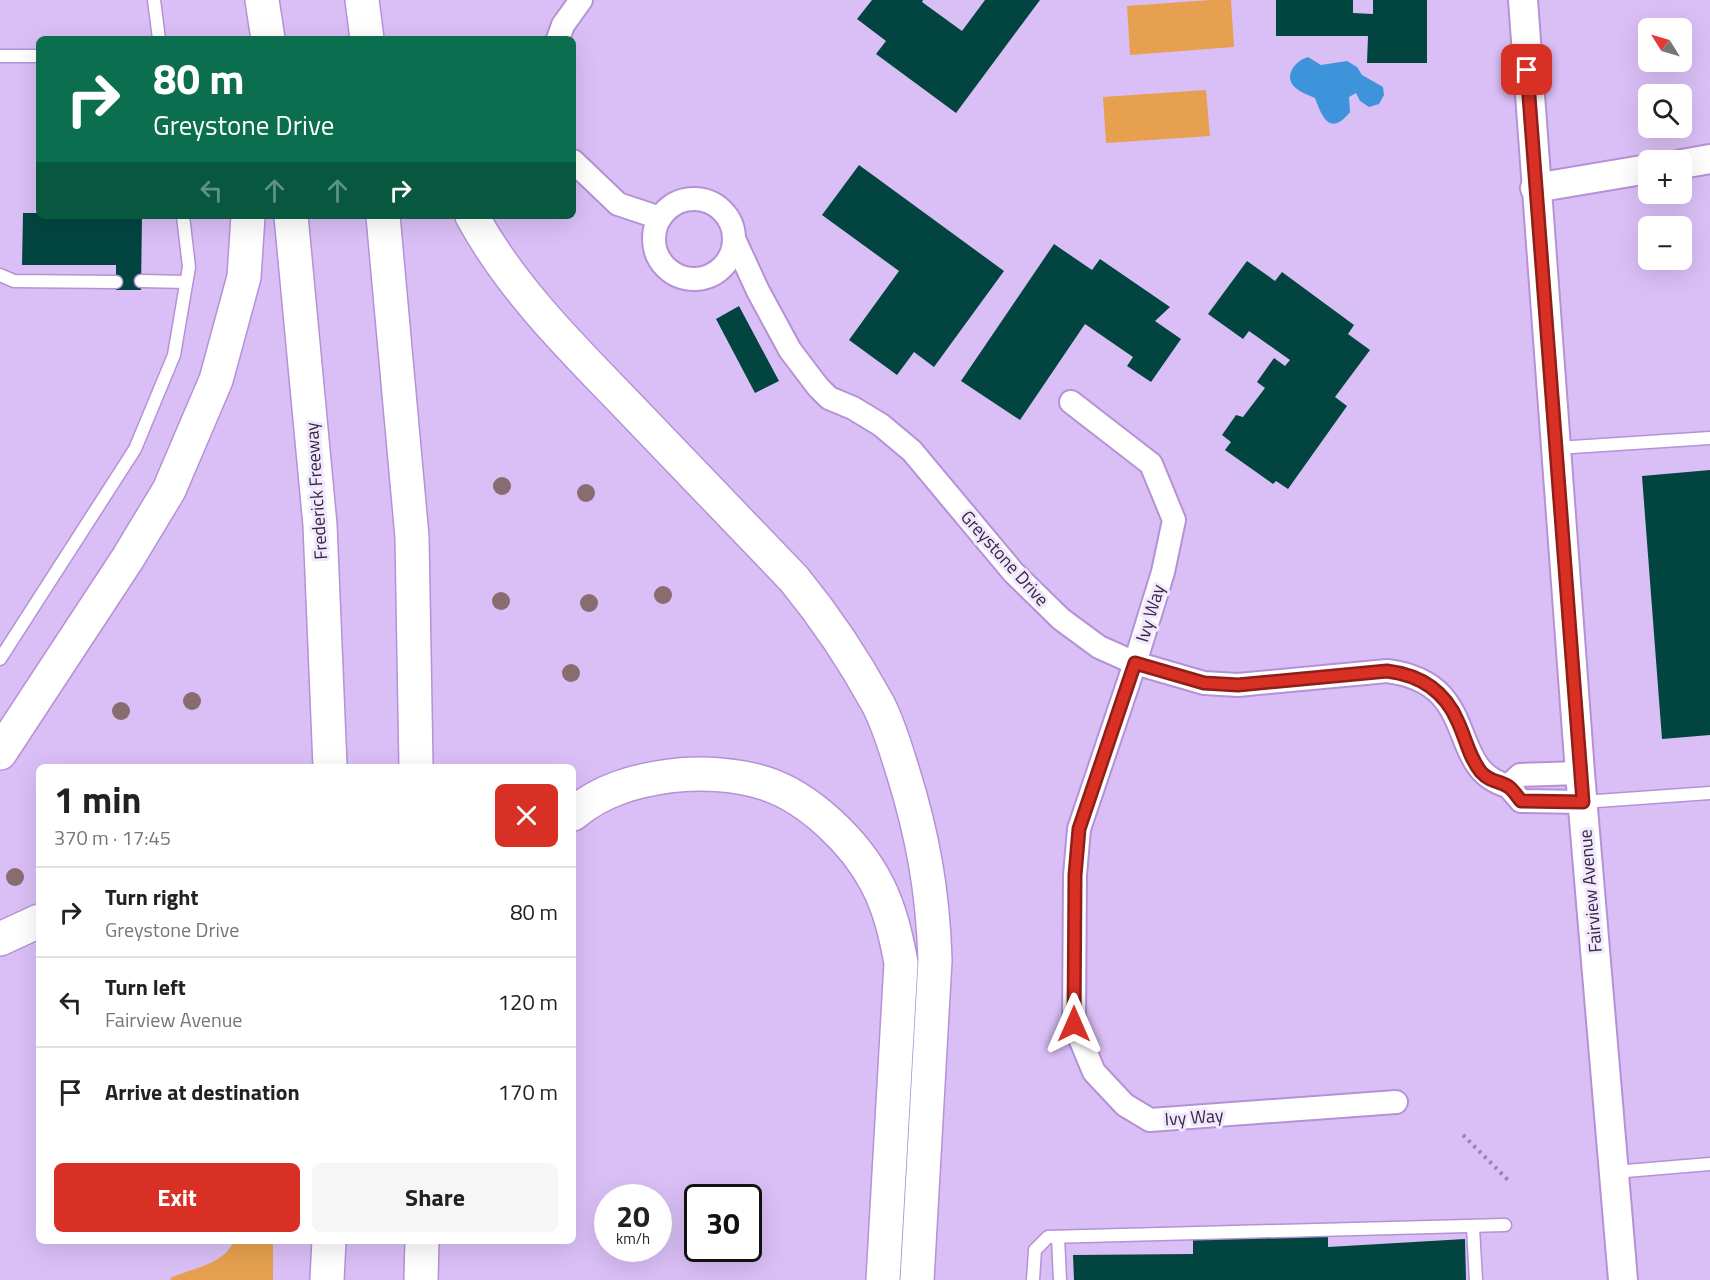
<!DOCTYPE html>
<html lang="en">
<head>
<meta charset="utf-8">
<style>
  :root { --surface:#fff; --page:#f6f6f6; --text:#222; --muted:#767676; --line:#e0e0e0; --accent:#d93025 }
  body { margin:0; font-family:"Titillium Web",sans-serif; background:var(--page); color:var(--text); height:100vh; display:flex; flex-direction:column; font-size:22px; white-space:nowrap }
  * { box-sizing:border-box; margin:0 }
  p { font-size:20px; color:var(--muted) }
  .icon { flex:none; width:33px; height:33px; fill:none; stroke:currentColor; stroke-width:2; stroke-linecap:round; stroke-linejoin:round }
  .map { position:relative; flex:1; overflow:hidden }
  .side { position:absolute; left:36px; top:764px; width:540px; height:480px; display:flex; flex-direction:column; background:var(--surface); border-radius:9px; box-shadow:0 6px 24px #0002 }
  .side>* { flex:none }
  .guide { position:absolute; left:36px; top:36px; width:540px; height:183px; border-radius:9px; box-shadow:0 6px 24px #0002; background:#0b6e4f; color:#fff; overflow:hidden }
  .needle { width:39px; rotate:307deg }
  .controls { position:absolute; left:1638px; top:18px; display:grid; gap:12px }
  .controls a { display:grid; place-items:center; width:54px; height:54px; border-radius:9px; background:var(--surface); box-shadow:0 6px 24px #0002; font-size:30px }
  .speed { position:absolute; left:594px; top:1184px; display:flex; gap:12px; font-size:30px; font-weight:700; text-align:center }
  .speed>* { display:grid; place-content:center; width:78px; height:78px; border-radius:50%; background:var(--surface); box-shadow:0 6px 24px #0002; line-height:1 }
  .speed small { font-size:15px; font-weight:400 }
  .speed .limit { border:3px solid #111; border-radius:9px; background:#fff; color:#111 }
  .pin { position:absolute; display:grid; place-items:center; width:51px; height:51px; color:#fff; margin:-26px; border-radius:12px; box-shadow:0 3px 9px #0006 }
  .me { position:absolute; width:66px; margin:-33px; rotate:0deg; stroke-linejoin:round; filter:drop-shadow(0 0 4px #0008) }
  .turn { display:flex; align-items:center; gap:21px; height:126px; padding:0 18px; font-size:27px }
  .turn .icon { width:78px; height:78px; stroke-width:2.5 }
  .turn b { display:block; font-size:42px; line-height:51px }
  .lanes { display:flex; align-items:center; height:57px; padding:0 18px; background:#0003; justify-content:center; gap:30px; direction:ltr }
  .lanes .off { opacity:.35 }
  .round { display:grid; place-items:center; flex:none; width:63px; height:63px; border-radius:9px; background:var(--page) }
  .head { display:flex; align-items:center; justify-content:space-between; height:102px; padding:0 18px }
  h1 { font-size:36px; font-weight:700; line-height:45px }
  .action { display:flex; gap:12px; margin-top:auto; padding:12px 18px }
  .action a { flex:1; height:69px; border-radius:9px; background:var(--accent); color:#fff; font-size:24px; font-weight:700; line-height:69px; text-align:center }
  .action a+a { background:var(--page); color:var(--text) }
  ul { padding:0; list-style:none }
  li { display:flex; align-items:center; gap:18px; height:90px; padding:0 18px; border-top:2px solid var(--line) }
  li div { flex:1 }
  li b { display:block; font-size:22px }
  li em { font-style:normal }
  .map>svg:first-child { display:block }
  .green { fill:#e7a04f }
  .water { fill:#3e94db }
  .building { fill:#024540 }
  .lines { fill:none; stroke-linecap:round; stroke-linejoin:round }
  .service-casing { stroke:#b492d5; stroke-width:15 }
  .minor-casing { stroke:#b492d5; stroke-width:26 }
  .tertiary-casing { stroke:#b492d5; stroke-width:32 }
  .motorway-casing { stroke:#b492d5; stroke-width:36 }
  .path { stroke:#9983af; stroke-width:4; stroke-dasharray:3 4.5; stroke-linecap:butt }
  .service { stroke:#fff; stroke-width:12 }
  .minor { stroke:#fff; stroke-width:22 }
  .tertiary { stroke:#fff; stroke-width:28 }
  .motorway { stroke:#fff; stroke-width:33 }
  .tree { fill:#896c70 }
  .route-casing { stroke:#8d1f18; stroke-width:15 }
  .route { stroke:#d93025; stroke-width:10 }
  .labels { text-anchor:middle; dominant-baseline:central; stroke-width:6; stroke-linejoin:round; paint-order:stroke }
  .street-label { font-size:18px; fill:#352742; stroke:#f2e8fd }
</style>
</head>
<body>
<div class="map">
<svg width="1710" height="1280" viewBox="0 0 1710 1280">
  <rect width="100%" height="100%" fill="#dabff6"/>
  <g class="green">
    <polygon points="1211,0 1231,0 1234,47 1130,55 1127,6"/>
    <polygon points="1206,90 1210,136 1106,143 1103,97"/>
    <path d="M234,1241H273V1280H170L172,1277C194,1268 224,1264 234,1241Z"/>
  </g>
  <path class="water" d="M1308,57L1321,65L1347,61L1357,67L1362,75L1383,87L1384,95L1379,104L1369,107L1360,101L1356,93L1349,97L1350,112C1330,137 1322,117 1315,98C1309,95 1302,93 1297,89C1282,78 1294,61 1308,57Z"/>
  <g class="building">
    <polygon points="872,0 923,0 922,2 962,31 985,0 1040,0 956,113 876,54 886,41 857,19"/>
    <polygon points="1276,0 1353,0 1353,13 1373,14 1373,0 1427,0 1427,63 1367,63 1368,36 1276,36"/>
    <polygon points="859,165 1004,271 934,367 914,352 897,375 849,340 899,271 822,215"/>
    <polygon points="23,213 39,213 39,216 142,216 141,290 116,290 116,265 22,265"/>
    <polygon points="1054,244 1092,270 1100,259 1170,307 1155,321 1181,339 1151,382 1127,366 1133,357 1085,324 1020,420 961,381"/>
    <polygon points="1247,261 1275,281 1282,272 1354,325 1348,334 1370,350 1335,397 1347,406 1288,489 1276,481 1273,484 1225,450 1231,442 1222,435 1236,415 1243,417 1265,388 1257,382 1274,358 1285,366 1290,360 1249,331 1243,339 1208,314"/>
    <polygon points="739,306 779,381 755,393 716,319"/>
    <polygon points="1710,470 1710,735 1662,739 1642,476"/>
    <polygon points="1328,1236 1328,1247 1465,1239 1466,1280 1074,1280 1073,1255 1193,1254 1193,1237"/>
  </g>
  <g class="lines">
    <defs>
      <g id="service">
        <polyline points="154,0 159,39"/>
        <polyline points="0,56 39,56"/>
        <polyline points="0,275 14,281 116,282"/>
        <polyline points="141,281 186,282"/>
        <polyline points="1557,448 1710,438"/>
        <polyline points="0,659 135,449 174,355 189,267 183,216"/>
        <polyline points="1583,802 1710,793"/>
        <polyline points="1614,1172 1710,1164"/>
        <polyline points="1473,1228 1476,1280"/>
        <polyline points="1058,1237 1060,1280"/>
        <polyline points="1033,1280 1035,1250 1048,1237 1505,1225"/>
      </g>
      <g id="minor">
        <polyline points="558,39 563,25 581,0"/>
        <polyline points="573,161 618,204 660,218"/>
        <circle cx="694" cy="239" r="40"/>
        <path d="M735,241L758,291L790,350L818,387L829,398L853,408L881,425L912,451L1013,572L1061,619L1099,647L1135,663L1204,683L1238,685L1387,671C1483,683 1444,769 1508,786"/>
        <polyline points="1071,402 1151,464 1174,520 1163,572 1135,663 1079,829 1075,875 1074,1024 1094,1072 1125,1105 1150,1120 1396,1102"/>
        <polyline points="1580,773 1520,775 1508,786 1521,801 1583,802"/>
      </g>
      <g id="tertiary">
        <polyline points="1523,0 1580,773 1623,1280"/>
        <polyline points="1682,164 1710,159"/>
        <polyline points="1535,188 1648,169"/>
      </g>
      <g id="motorway">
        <polyline points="262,0 268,39"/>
        <polyline points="362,0 367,39"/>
        <polyline points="291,216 320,525 330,766"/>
        <polyline points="383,216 412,537 416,766"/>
        <path d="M472,216C511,288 571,347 627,405C683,463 738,521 794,579C826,618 854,660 878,704C889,725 896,750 903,772C923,836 933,893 935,960L917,1280"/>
        <polyline points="0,753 128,558 169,490 216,380 244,277 248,216"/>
        <path d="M573,814C601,790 634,781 669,776C699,772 735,774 764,783C809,797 856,843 877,884C890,909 896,936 901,963L883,1280"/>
        <polyline points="0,939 39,921"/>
        <polyline points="327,1280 329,1240"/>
        <polyline points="421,1280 422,1240"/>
      </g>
    </defs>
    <use href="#service" class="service-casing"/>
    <use href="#minor" class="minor-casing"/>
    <use href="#tertiary" class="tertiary-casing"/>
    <use href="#motorway" class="motorway-casing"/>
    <polyline class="path" points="1463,1135 1510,1182"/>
    <use href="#service" class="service"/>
    <use href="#minor" class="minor"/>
    <use href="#tertiary" class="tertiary"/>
    <use href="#motorway" class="motorway"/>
  </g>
  <g class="tree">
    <circle cx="502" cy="486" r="9"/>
    <circle cx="586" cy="493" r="9"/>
    <circle cx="663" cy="595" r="9"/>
    <circle cx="501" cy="601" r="9"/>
    <circle cx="589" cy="603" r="9"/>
    <circle cx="571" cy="673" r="9"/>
    <circle cx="192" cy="701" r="9"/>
    <circle cx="121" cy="711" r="9"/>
    <circle cx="15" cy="877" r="9"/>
  </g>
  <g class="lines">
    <defs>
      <path id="route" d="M1074,1024L1075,875L1079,829L1135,663L1204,683L1238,685L1387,671C1420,675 1445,691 1458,722C1466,739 1469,757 1481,772C1491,783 1499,780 1509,787C1513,790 1517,796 1521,801L1583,802L1527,70"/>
    </defs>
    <use href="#route" class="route-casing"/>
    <use href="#route" class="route"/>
  </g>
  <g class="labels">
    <g class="street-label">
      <text transform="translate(316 491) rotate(-94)">Frederick Freeway</text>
      <text transform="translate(1005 558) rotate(48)">Greystone Drive</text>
      <text transform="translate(1150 613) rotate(-73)">Ivy Way</text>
      <text transform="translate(1590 891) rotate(-95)">Fairview Avenue</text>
      <text transform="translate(1194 1117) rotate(-4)">Ivy Way</text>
    </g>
  </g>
</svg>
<div class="controls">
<a><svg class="needle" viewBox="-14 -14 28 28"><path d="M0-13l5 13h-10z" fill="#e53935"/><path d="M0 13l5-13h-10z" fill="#767676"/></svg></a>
<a><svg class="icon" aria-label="search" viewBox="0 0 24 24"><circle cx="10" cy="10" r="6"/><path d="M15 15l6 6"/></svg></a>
<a>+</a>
<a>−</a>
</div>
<div class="speed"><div>20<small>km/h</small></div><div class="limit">30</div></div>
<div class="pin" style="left:1527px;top:70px;background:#d93025"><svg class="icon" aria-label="arrive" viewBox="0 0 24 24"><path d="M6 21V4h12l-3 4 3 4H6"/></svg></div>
<svg class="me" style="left:1074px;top:1024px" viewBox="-20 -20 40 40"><path d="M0-17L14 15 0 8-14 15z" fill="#d93025" stroke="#fff" stroke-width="4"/></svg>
<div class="guide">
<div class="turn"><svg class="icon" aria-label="right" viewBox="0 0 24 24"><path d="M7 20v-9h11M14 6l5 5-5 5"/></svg><div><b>80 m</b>Greystone Drive</div></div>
<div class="lanes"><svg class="icon off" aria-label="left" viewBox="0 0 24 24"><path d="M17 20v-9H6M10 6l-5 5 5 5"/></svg><svg class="icon off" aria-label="ahead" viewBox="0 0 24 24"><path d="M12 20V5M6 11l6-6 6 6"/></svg><svg class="icon off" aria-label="ahead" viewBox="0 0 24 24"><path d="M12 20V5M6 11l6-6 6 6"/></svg><svg class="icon" aria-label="right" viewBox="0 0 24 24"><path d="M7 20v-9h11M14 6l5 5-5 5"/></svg></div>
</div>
<section class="side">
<div class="head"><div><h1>1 min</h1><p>370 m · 17:45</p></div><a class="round" style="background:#d93025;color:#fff"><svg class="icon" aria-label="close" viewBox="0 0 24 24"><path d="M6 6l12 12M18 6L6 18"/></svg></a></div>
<ul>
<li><svg class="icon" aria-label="right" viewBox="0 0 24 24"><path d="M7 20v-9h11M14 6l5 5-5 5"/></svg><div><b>Turn right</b><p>Greystone Drive</p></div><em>80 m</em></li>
<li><svg class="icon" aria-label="left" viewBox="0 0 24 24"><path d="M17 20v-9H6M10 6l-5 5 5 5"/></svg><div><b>Turn left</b><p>Fairview Avenue</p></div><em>120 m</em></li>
<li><svg class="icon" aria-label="arrive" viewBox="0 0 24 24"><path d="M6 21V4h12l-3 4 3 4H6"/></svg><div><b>Arrive at destination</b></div><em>170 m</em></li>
</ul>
<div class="action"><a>Exit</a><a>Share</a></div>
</section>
</div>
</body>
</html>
